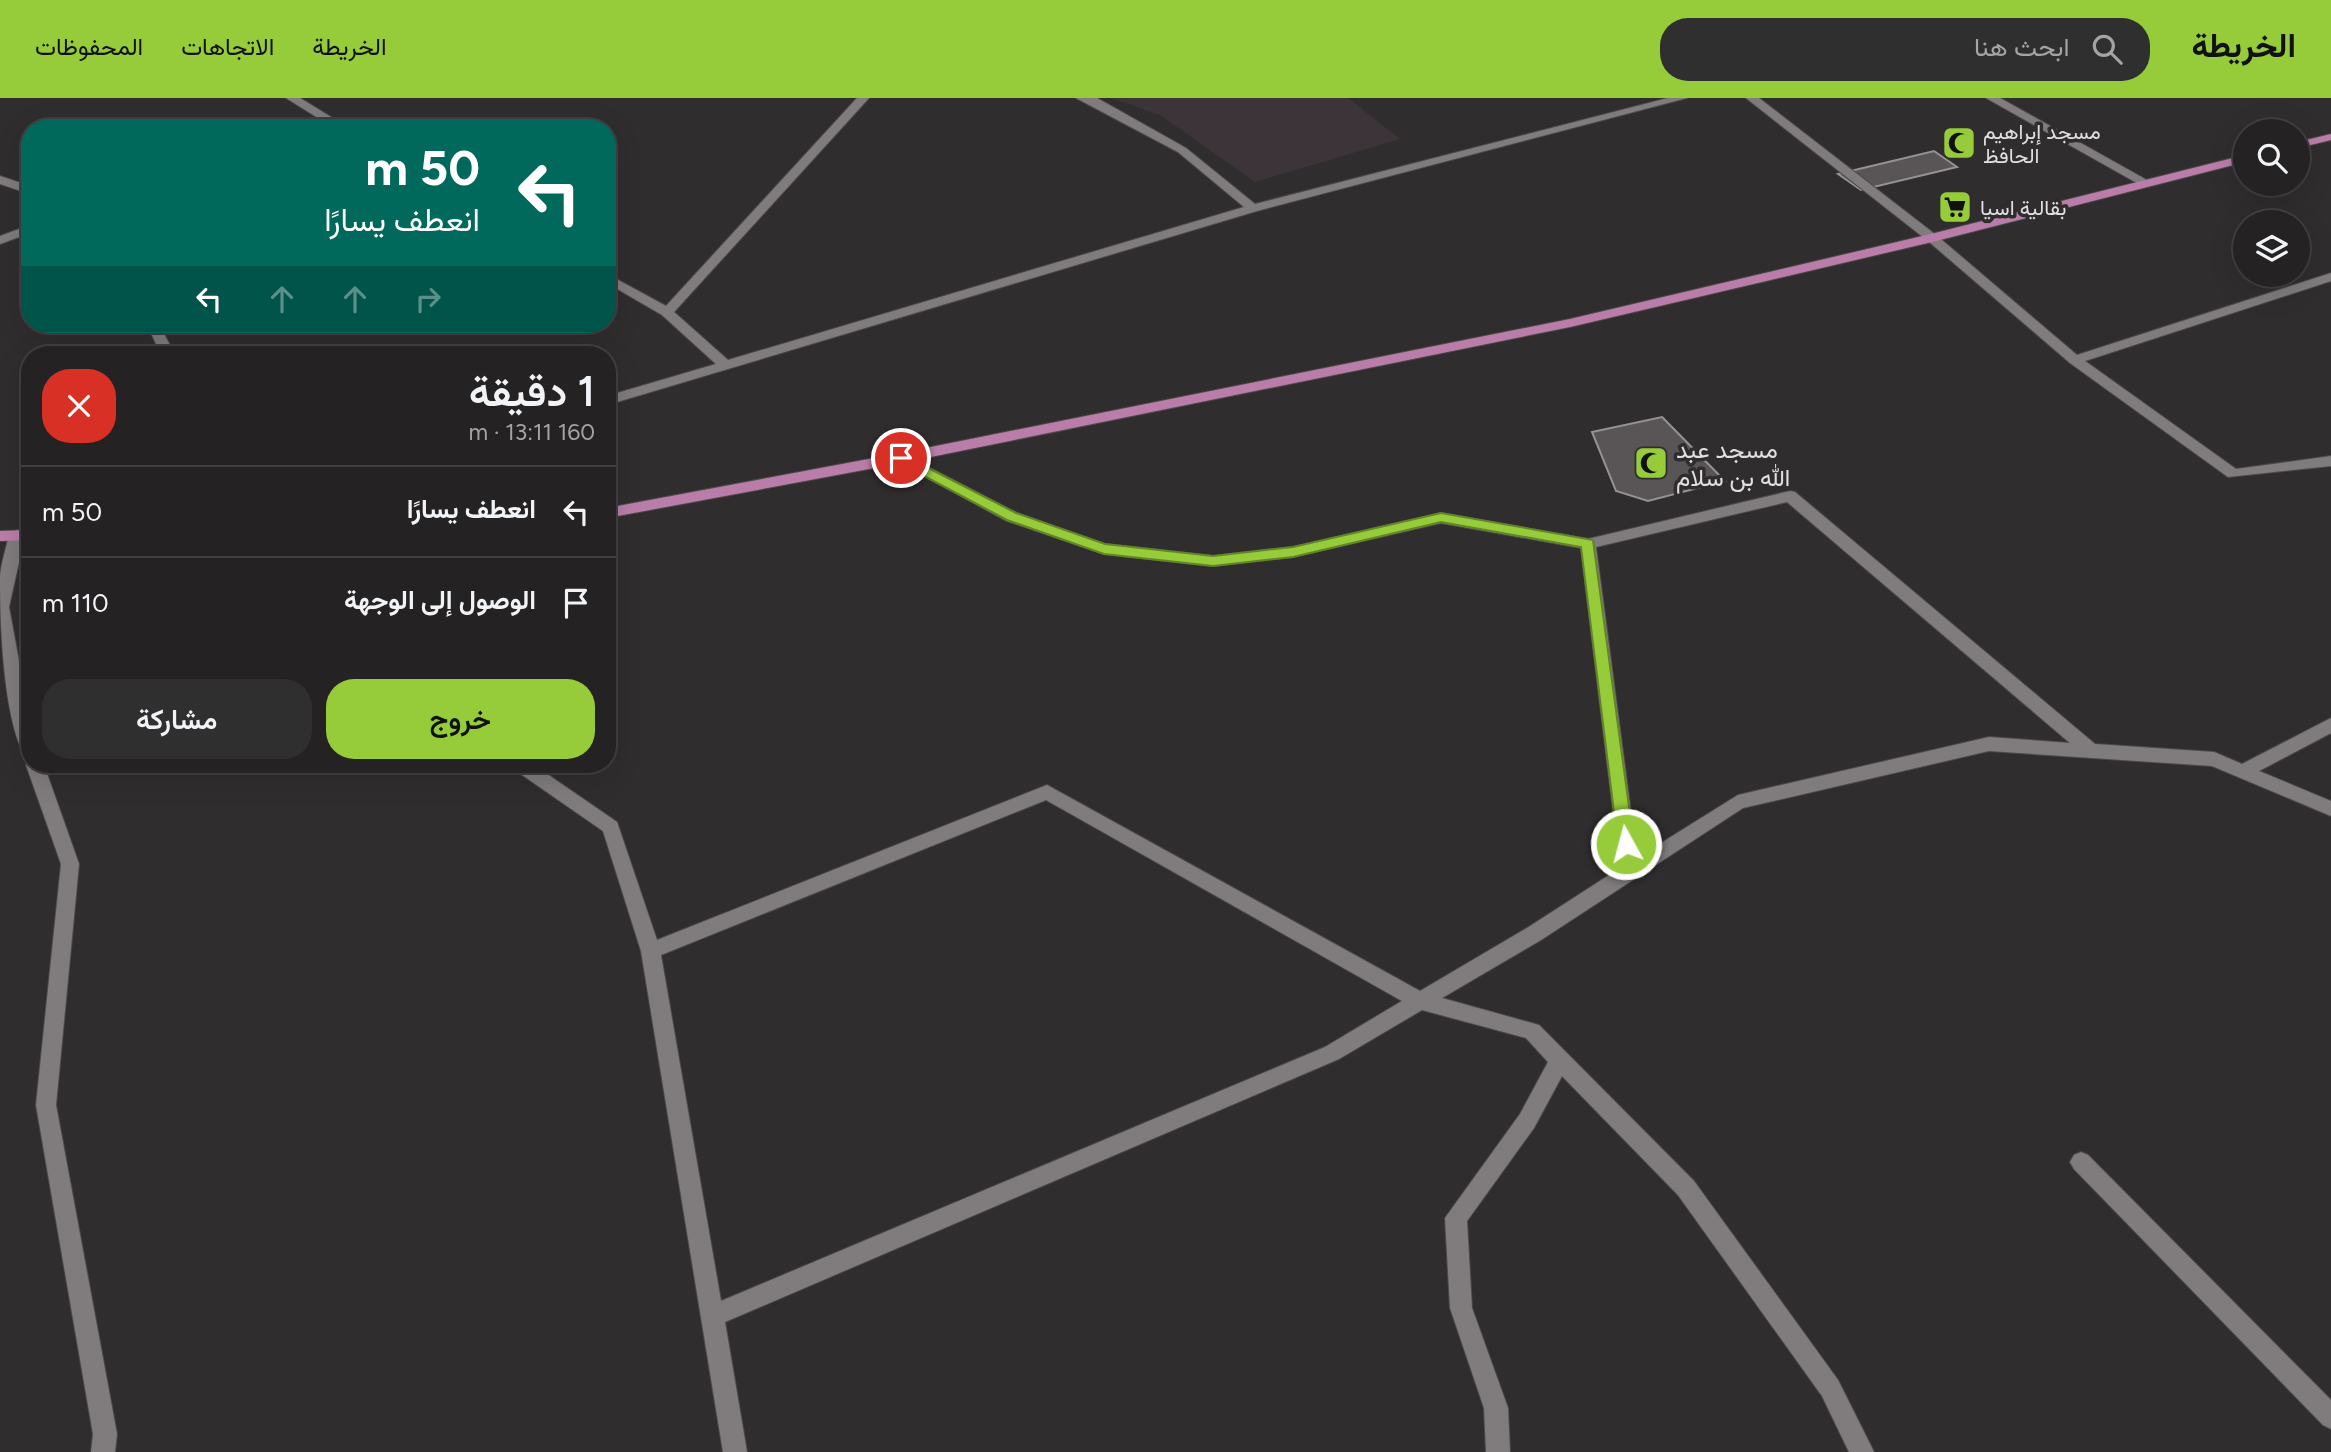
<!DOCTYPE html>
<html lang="ar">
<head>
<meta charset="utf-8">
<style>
  :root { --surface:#242223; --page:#302f30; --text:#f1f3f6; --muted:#a3a4a6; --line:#413f41; --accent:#96cc3a }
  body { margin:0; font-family:Figtree,Vazirmatn,sans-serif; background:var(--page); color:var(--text); direction:rtl; height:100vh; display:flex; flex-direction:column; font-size:26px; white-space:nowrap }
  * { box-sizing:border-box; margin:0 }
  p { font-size:23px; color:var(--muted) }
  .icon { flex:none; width:38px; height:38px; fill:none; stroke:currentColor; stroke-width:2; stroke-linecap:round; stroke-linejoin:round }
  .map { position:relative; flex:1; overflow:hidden; direction:ltr }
  .side { position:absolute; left:21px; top:248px; width:595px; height:427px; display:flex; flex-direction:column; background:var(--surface); border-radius:28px; box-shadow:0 7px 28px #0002,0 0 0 2px var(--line); direction:rtl }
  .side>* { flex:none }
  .guide { position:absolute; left:21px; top:21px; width:595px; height:214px; border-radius:28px; box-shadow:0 7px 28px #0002,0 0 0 2px var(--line); direction:rtl; background:#00695c; color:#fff; overflow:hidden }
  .buttons { position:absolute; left:2233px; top:21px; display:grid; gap:14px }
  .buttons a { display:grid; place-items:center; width:77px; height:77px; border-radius:50%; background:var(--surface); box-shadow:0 7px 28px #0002,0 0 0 2px var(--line); font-size:35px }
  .pin { position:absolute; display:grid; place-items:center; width:60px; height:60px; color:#fff; margin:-30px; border:4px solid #fff; border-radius:50%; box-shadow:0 2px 7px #0007 }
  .me { position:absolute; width:77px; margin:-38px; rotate:353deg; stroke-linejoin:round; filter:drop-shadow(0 0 5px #0008) }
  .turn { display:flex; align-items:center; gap:24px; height:147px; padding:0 21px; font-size:32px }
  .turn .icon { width:91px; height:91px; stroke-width:2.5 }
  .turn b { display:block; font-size:49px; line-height:60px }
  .lanes { display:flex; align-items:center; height:66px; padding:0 21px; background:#0003; justify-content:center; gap:35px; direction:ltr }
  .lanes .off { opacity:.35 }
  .round { display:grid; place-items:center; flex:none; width:74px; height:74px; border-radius:28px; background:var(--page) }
  .overview { display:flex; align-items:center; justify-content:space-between; height:119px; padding:0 21px }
  h1 { font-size:42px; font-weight:600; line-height:52px }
  .action { display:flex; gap:14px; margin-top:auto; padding:14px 21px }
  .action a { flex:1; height:80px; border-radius:28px; background:var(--accent); color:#111; font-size:28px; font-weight:600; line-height:80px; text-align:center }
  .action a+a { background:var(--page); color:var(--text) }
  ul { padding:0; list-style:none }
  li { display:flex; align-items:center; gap:21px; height:91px; padding:0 21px; border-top:2px solid var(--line) }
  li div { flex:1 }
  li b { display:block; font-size:26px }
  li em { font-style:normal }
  header { display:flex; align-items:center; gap:42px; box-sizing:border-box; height:98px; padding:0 35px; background:var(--accent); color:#111 }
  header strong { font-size:33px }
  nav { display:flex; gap:38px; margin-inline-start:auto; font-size:24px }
  .search { width:490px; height:63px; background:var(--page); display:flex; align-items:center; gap:18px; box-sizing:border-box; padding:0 24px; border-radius:28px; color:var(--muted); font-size:26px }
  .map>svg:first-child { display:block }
  .built { fill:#3d343a }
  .building { fill:#595557; stroke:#959194; stroke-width:2 }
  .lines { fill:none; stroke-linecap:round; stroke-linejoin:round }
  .minor-casing { stroke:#4d4a4c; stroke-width:2 }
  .major-casing { stroke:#4d4a4c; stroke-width:2 }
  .minor { fill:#807c7e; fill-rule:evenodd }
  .major { fill:#ba7da9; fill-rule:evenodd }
  .route { fill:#96cc3a; stroke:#628526; stroke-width:2 }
  .labels { text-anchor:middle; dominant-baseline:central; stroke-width:7; stroke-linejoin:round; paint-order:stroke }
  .far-poi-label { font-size:21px; fill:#e2dfe1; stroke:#302d2f; text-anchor:start }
  .poi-label { font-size:24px; fill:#e2dfe1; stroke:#302d2f; text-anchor:start }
</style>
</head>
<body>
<header>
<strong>الخريطة</strong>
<div class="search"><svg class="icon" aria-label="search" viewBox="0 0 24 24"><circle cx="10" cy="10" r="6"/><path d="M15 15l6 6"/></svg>ابحث هنا</div>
<nav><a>الخريطة</a><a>الاتجاهات</a><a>المحفوظات</a></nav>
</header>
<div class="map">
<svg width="2331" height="1354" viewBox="0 0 2331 1354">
  <rect width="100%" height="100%" fill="#302d2f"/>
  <polygon class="built" points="1111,0 1348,0 1400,41 1255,84 1160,17"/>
  <g class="building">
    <polygon points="1934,53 1957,69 1861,92 1838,76"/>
    <polygon points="1662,319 1725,383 1648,403 1616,393 1592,334"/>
  </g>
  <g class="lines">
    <defs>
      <g id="minor">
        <polygon points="286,0 300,0 349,30 334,30"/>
        <polygon points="857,0 869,0 674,214 728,262 1244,109 1178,54 1076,0 1097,0 1186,50 1255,106 1668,0 1687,0 1257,113 607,307 607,298 716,266 662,217 607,185 607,176 666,208"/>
        <polygon points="1746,0 1759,0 1936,137 2077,257 2331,175 2331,183 2085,263 2236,371 2331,358 2331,368 2228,379 2070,265 1928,143"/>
        <polygon points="1986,0 2000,0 2154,86 2144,89"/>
        <polygon points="0,78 30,88 30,96 0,86"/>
        <polygon points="30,127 30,135 0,146 0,138"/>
        <polygon points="147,226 159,226 175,257 161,257"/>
        <path d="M901,355L1017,415L1105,446L1213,458L1293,449L1441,415L1588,441L1790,393L1795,394L2095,646L2214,654L2242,666L2331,620V635L2259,673L2331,703V718L2212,668L1989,653L1743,710L1541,842L1442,900L1539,927L1694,1083L1838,1282L1874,1354H1849L1822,1298L1678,1097L1562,978L1534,1030L1467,1123L1472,1210L1508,1310L1510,1354H1486L1484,1310L1450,1210L1445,1120L1520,1016L1548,964L1526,940L1422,912L1339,961L725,1224L747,1354H723L641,853L603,733L515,672L512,667H534L617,724L657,842L1047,687L1420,893L1527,830L1620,770L1581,450L1441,425L1293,459L1213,468L1104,456L1007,423L896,363L894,360ZM1787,404L2070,645L1989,639L1738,697L1637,760L1596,449ZM1046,702L1402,903L1325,949L721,1203L661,857Z"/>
        <path d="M17,432L25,437L9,509L30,623V658L24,656C3,617 0,523 0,479C1,465 6,451 9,437Z"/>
        <polygon points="30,662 30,667 44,667 79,766 56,1007 117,1336 115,1354 91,1354 93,1336 36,1007 61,766 26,667"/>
        <polygon points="2081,1054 2088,1057 2331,1302 2331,1331 2323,1327 2074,1071 2070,1064 2074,1057"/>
      </g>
      <g id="major">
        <polygon points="2331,36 2331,42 2298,50 2298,44"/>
        <polygon points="2245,57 2245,64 1932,144 1570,229 901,365 607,420 607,410 901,355 1570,221 1931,136"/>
        <polygon points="30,432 30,442 0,443 0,433"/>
      </g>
    </defs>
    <use href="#minor" class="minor-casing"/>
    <use href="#major" class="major-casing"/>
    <use href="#minor" class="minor"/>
    <use href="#major" class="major"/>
  </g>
  <polygon class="route" points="901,356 1016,415 1105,446 1213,458 1293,449 1441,415 1593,442 1634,746 1632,751 1620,751 1618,746 1581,449 1441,424 1293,459 1213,468 1104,456 1007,422 896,363 896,357"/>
  <defs>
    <symbol id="mosque-square" viewBox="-11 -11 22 22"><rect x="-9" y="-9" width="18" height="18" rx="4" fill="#96cc3a" stroke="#302d2f"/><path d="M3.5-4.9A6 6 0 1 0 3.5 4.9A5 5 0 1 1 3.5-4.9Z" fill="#111"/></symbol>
    <symbol id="supermarket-square" viewBox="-11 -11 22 22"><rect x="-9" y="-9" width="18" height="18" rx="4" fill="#96cc3a" stroke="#302d2f"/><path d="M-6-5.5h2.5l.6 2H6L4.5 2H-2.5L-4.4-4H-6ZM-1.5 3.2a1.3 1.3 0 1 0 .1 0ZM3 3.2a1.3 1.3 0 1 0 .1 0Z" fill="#111"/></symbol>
  </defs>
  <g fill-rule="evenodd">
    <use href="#mosque-square" x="1940" y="26" width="38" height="38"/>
    <use href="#supermarket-square" x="1936" y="90" width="38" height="38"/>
    <use href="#mosque-square" x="1632" y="346" width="38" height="38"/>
  </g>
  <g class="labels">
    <g class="far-poi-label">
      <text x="1983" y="33">مسجد إبراهيم<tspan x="1983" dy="24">الحافظ</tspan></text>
      <text x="1980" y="109">بقالية اسيا</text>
    </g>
    <g class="poi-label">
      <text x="1676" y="351">مسجد عبد<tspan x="1676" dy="28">الله بن سلام</tspan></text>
    </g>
  </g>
</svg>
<div class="buttons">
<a><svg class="icon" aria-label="search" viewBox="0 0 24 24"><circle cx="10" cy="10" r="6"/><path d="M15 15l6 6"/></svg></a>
<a><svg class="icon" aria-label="layers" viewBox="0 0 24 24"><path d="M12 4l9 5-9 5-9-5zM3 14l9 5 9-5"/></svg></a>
</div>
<div class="pin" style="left:901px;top:360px;background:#d93025"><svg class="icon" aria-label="arrive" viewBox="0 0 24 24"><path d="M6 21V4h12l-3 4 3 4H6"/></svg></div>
<svg class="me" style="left:1626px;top:746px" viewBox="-20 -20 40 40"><circle r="17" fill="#96cc3a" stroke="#fff" stroke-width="3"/><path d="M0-11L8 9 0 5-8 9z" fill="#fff"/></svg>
<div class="guide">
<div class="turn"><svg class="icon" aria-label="left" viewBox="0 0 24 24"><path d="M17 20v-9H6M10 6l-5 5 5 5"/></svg><div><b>50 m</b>انعطف يسارًا</div></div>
<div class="lanes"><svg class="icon" aria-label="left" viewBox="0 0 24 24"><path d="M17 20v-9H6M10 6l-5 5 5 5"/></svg><svg class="icon off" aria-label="ahead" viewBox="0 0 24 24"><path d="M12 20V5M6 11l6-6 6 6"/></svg><svg class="icon off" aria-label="ahead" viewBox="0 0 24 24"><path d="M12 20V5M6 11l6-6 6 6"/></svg><svg class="icon off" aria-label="right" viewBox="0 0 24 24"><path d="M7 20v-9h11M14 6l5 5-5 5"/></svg></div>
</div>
<section class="side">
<div class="overview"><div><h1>1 دقيقة</h1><p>160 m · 13:11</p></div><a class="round" style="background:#d93025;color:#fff"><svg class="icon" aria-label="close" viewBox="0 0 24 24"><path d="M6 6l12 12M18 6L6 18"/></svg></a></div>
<ul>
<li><svg class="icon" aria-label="left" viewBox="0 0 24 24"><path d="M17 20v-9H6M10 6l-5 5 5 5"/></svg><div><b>انعطف يسارًا</b></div><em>50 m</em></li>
<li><svg class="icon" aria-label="arrive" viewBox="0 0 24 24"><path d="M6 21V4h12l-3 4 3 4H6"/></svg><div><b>الوصول إلى الوجهة</b></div><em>110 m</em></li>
</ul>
<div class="action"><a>خروج</a><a>مشاركة</a></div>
</section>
</div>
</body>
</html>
